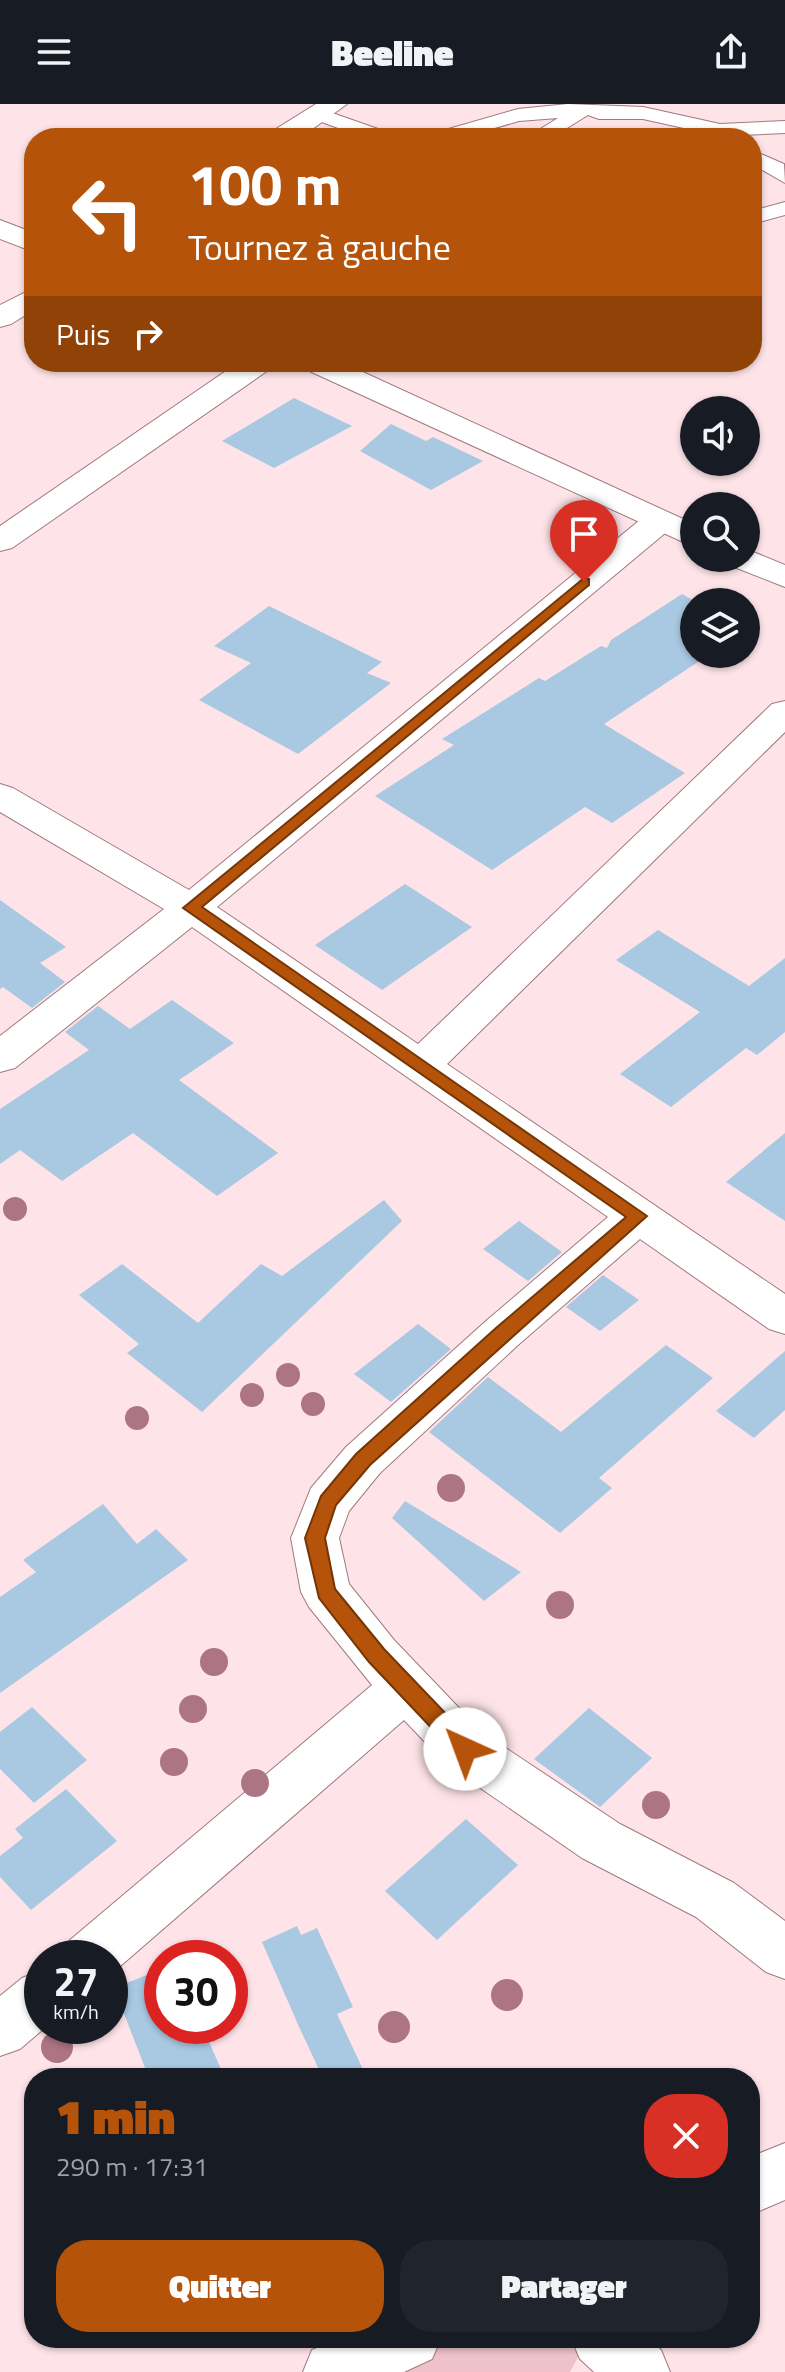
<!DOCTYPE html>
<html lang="fr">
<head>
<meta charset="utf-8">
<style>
  :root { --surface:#171b24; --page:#20242c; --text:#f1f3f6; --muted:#9ea1a6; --accent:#b45309 }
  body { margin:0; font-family:"Titillium Web",sans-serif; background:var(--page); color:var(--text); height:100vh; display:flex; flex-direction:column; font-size:30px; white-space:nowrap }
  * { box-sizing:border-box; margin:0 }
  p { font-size:26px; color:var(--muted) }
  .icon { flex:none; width:44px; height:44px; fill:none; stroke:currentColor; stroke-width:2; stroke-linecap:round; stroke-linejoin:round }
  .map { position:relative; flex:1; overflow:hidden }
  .panel { position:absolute; left:24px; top:1964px; width:736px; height:280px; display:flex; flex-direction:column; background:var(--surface); border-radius:32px; box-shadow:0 2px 6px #0004 }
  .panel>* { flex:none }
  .hud { position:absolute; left:24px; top:24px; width:738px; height:244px; border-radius:32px; box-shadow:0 2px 6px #0004; background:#b45309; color:#fff; overflow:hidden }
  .controls { position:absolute; left:680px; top:292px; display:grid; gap:16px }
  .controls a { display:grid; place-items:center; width:80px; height:80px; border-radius:50%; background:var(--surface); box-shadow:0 2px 6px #0004; font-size:40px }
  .speed { position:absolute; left:24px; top:1836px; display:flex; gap:16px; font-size:40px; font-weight:700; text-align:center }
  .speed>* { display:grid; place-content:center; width:104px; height:104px; border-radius:50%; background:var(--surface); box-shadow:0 2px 6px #0004; line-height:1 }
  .speed small { font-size:20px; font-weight:400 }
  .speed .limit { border:12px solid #d22; background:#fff; color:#111 }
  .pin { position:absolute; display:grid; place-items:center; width:68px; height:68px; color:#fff; margin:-82px -34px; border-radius:50% 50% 50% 0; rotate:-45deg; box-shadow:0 0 8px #0007 }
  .pin .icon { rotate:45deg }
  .me { position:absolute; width:88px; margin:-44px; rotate:317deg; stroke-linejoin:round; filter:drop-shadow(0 0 6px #0008) }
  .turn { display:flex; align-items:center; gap:28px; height:168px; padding:0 32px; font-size:36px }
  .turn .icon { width:104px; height:104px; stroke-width:2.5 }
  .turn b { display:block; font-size:56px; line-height:68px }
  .then { display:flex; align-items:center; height:76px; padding:0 32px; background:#0003; gap:16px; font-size:30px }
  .round { display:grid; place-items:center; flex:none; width:84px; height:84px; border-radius:32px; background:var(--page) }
  .summary { display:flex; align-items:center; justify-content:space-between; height:136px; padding:0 32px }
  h1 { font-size:48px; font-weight:800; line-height:60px; color:var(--accent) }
  .action { display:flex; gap:16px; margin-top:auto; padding:16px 32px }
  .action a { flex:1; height:92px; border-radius:32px; background:var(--accent); color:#fff; font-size:32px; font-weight:800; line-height:92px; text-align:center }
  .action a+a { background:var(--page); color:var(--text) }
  header { display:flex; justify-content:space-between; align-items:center; height:104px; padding:0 32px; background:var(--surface); font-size:36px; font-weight:800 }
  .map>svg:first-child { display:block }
  .green { fill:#efc1c9 }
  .building { fill:#a9c8e2 }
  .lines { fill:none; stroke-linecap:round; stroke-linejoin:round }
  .lane-casing { stroke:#a07980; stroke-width:2 }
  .street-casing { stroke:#a07980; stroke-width:2 }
  .secondary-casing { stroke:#a07980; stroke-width:2 }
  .lane { fill:#fff; fill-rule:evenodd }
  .street { fill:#fff; fill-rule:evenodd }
  .secondary { fill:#fff; fill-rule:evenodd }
  .tree { fill:#ac7484 }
  .route { fill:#b45309; stroke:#753606; stroke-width:2 }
</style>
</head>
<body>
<header><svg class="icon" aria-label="menu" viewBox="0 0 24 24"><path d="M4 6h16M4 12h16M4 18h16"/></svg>Beeline<svg class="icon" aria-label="share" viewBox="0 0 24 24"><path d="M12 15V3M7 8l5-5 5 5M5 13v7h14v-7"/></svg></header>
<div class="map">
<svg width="785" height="2268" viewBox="0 0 785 2268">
  <rect width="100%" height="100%" fill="#fee4e8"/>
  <polygon class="green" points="411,2234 588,2234 570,2268 334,2268"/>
  <g class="building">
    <polygon points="294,294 352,322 274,364 222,337"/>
    <polygon points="391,320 426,337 433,333 483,357 431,386 360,347"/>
    <polygon points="682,490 696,498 694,550 710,550 604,620 685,669 612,719 585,703 492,766 375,692 454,641 442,635 539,574 545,577 601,542 607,544 611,536"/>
    <polygon points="269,502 382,558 367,569 391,579 298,650 199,596 251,559 214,542"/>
    <polygon points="405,780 472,823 382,886 315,841"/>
    <polygon points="0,796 66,843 40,859 65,878 32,904 3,883 0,885"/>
    <polygon points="658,826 749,882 785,854 785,928 757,951 746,944 671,1003 620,970 700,908 616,856"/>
    <polygon points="172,896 234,939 179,976 278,1049 217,1092 133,1029 62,1077 20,1046 0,1060 0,1005 89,946 65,928 98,902 130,925"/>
    <polygon points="785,1029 785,1117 726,1078"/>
    <polygon points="384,1096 402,1117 202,1308 127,1249 139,1240 79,1191 122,1160 198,1219 261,1160 282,1172"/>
    <polygon points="519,1117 562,1148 528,1177 483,1145"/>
    <polygon points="603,1171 639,1196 600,1227 566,1203"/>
    <polygon points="418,1220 451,1245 391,1298 354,1270"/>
    <polygon points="666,1241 713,1274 599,1374 612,1384 560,1429 429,1328 488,1273 561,1328"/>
    <polygon points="785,1247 785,1306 754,1334 716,1307"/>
    <polygon points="405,1397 521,1468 484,1497 392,1414"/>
    <polygon points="103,1400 137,1440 156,1425 188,1456 0,1589 0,1493 36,1468 23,1456"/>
    <polygon points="32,1603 87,1656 34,1699 0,1665 0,1628"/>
    <polygon points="589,1604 652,1654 600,1703 534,1655"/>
    <polygon points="66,1685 117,1737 31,1806 0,1773 0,1752 23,1734 15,1725"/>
    <polygon points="466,1715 518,1761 437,1836 385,1787"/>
    <polygon points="297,1822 301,1831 317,1824 353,1903 337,1910 367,1974 323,1974 300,1925 262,1838"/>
    <polygon points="162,1865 162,1922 202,1922 225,1974 149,1974 114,1884"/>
  </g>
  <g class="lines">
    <defs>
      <g id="lane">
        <polygon points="568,0 643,3 720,20 785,17 785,29 720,32 643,15 599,15 588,11 551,34 526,34 558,14 519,17 460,34 428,34 431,30 518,5"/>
        <polygon points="318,4 378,25 409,30 412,34 365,34 311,14 308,10"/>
        <polygon points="752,46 784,60 785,79 752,60"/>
        <polygon points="785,98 785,111 752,120 752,107"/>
      </g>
      <g id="street">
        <polygon points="0,116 34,129 34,148 0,135"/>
        <polygon points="239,258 274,258 270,265 12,444 0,447 0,422"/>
        <polygon points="658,408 670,411 675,418 670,425 217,803 418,940 772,600 785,597 785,628 447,960 785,1190 785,1230 769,1225 640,1135 518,1241 380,1369 349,1407 339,1434 349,1480 394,1536 483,1629 620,1720 734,1779 785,1817 785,1875 766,1868 696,1813 582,1754 447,1661 404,1616 110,1871 110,1854 62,1854 70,1836 372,1581 309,1503 301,1488 291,1434 311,1384 346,1343 486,1217 608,1113 192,823 15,964 0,968 0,932 164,805 0,708 0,680 13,684 189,786 646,411"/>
        <polygon points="42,1866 42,1922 47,1922 20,1945 0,1952 0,1892 22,1874"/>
        <polygon points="785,2039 785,2096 750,2111 750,2053"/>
        <polygon points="341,2234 441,2234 432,2255 404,2268 303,2268 312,2246"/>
        <polygon points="571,2234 647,2234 661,2246 670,2268 594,2268 580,2255"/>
      </g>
      <g id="secondary">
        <polygon points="316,0 347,0 300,34 267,34 271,28"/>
        <polygon points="34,184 34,206 11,220 0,223 0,201"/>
        <polygon points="301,258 341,258 694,420 694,443 305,265"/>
        <polygon points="746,445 785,461 785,483 729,461 724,454 746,454"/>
      </g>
    </defs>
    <use href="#lane" class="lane-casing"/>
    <use href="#street" class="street-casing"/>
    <use href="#secondary" class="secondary-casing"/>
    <use href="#lane" class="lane"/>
    <use href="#street" class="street"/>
    <use href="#secondary" class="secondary"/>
  </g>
  <g class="tree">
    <circle cx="15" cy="1105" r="12"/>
    <circle cx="288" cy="1271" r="12"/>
    <circle cx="252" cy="1291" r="12"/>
    <circle cx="313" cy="1300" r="12"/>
    <circle cx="137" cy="1314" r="12"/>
    <circle cx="451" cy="1384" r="14"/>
    <circle cx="560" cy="1501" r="14"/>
    <circle cx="214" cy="1558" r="14"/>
    <circle cx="193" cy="1605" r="14"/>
    <circle cx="174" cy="1658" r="14"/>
    <circle cx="255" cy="1679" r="14"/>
    <circle cx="656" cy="1701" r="14"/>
    <circle cx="507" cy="1891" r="16"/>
    <circle cx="394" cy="1923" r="16"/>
    <circle cx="57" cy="1943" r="16"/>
  </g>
  <polygon class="route" points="584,474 589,475 589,481 202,803 647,1112 370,1361 336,1401 325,1434 335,1485 384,1545 473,1638 476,1645 473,1651 465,1654 457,1651 369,1558 319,1494 305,1434 321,1392 356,1350 496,1224 626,1113 183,804"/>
</svg>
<div class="controls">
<a><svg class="icon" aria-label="sound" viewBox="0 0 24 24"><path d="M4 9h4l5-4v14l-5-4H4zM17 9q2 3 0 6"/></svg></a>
<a><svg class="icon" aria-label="search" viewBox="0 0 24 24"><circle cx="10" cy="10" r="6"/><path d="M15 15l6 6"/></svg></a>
<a><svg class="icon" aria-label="layers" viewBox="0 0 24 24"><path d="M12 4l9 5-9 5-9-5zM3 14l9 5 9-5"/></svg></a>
</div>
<div class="speed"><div>27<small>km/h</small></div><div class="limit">30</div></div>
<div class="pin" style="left:584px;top:478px;background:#d93025"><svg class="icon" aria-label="arrive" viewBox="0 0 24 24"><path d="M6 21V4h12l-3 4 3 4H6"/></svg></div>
<svg class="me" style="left:465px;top:1645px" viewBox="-20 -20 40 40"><circle r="19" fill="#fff"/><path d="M0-13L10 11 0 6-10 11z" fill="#b45309"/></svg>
<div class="hud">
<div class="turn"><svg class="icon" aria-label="left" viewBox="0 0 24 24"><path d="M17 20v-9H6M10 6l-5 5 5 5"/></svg><div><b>100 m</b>Tournez à gauche</div></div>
<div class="then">Puis<svg class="icon" aria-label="right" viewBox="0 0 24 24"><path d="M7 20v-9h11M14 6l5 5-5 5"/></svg></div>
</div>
<section class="panel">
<div class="summary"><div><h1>1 min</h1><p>290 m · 17:31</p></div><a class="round" style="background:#d93025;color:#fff"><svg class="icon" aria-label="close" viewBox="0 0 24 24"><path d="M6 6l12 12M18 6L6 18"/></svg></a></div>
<div class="action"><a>Quitter</a><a>Partager</a></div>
</section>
</div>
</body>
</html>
